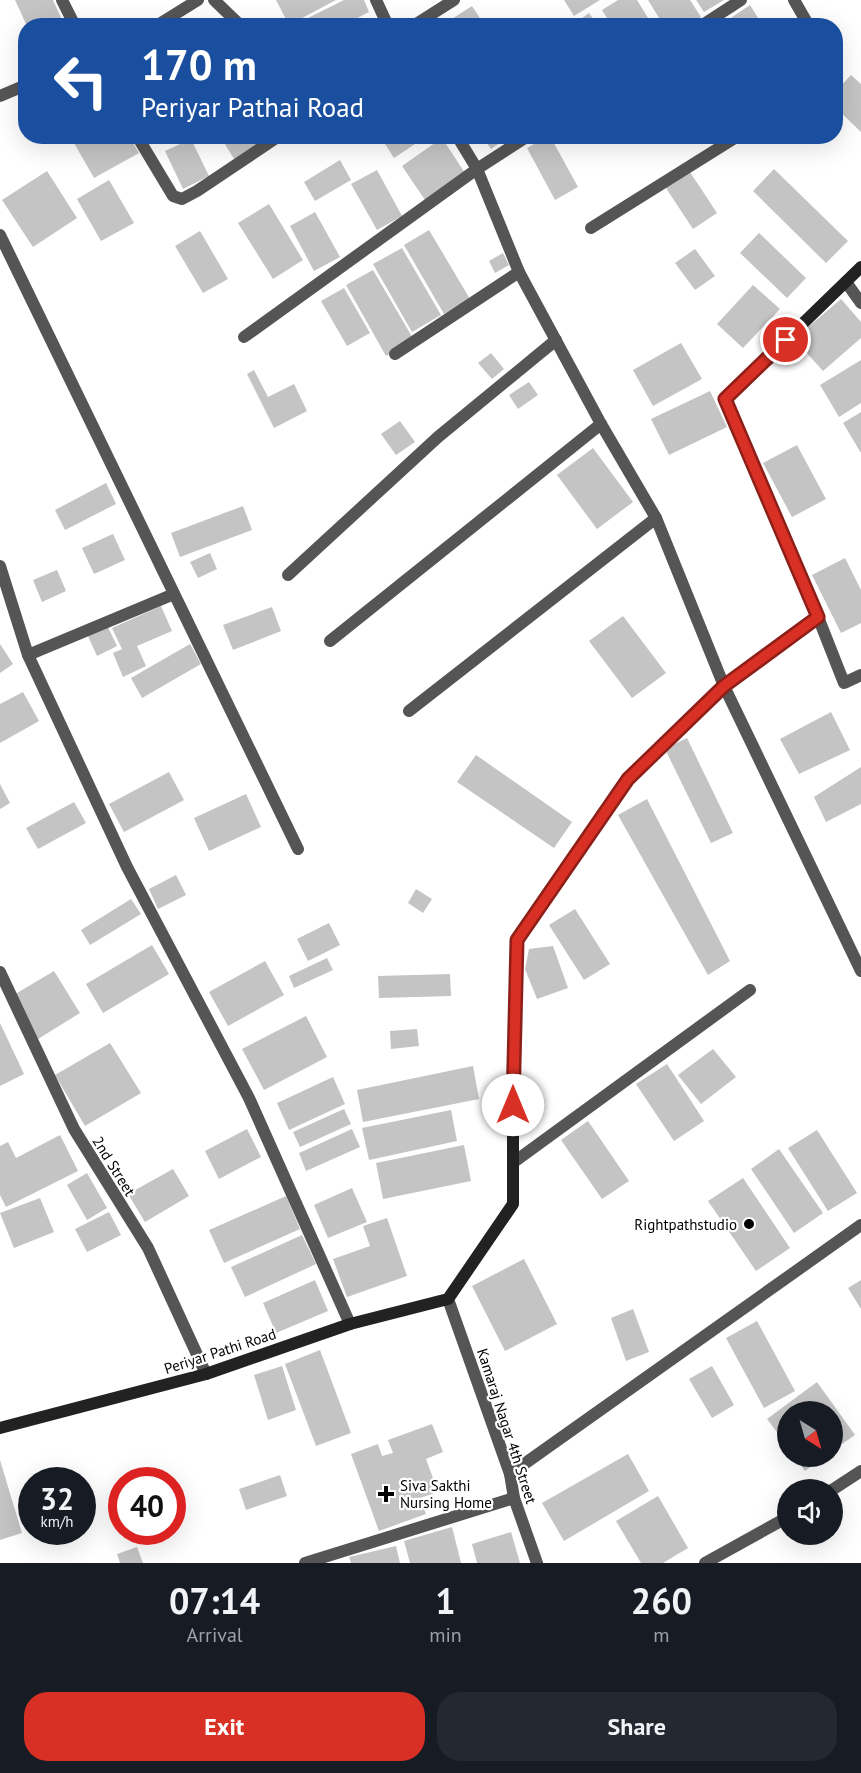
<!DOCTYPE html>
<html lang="en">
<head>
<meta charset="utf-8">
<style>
  :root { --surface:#171b24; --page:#242831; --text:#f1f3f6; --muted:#9ea1a6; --accent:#d93025 }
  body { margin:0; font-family:"PT Sans",sans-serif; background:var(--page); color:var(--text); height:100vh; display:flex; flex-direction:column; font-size:22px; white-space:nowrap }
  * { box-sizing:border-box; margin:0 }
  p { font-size:20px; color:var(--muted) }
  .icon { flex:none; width:33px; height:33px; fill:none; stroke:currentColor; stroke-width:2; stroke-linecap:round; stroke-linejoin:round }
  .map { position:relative; height:1563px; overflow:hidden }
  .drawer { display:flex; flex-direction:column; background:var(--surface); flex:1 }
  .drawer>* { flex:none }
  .guide { position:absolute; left:18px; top:18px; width:825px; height:126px; border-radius:24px; box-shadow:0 6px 24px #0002; background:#1a4fa0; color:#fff; overflow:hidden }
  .needle { width:39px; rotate:143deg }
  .fabs { position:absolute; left:777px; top:1401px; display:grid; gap:12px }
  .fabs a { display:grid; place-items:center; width:66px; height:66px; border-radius:50%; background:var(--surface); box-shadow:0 6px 24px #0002; font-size:30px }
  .speed { position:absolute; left:18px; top:1467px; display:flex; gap:12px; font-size:30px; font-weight:700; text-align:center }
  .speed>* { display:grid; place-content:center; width:78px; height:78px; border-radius:50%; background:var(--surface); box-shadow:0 6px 24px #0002; line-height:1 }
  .speed small { font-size:15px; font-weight:400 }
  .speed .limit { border:9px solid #d22; background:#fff; color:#111 }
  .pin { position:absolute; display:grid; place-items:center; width:51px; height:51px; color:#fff; margin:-26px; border:3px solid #fff; border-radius:50%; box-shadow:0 2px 6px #0007 }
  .me { position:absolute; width:66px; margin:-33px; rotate:0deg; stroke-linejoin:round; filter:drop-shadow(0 0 4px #0008) }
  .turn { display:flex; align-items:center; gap:21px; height:126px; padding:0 24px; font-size:27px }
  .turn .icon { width:78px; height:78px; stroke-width:2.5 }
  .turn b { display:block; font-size:42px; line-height:51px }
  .eta { display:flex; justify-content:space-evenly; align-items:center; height:102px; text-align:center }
  .eta b { font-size:36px; font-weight:700; line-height:42px }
  .cta { display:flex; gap:12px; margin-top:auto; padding:12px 24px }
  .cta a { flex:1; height:69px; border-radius:24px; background:var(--accent); color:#fff; font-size:24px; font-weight:700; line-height:69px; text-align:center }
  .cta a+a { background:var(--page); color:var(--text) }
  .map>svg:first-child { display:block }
  .building { fill:#c4c4c4 }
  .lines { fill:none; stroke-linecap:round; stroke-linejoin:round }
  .street { stroke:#555; stroke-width:12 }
  .secondary { stroke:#222; stroke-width:12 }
  .route-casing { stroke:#8d1f18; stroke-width:15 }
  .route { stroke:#d93025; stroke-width:10 }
  .poi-dot { fill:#000; stroke:#fff; stroke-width:2 }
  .labels { text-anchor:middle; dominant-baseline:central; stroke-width:4.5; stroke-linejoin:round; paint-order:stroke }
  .street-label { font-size:15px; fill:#000; stroke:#fff }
  .poi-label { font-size:15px; fill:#000; stroke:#fff; text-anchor:end }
</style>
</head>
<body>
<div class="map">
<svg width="861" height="1563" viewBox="0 0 861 1563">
  <rect width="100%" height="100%" fill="#fff"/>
  <g class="building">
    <polygon points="15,0 53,0 65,26 27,26"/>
    <polygon points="276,0 336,0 289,25"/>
    <polygon points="344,0 364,0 369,12 342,26 292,26"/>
    <polygon points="564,0 600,0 574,16"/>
    <polygon points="618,0 637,0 653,26 612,26 602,10"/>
    <polygon points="648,0 690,0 701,17 687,26 664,26"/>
    <polygon points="696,0 724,0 704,12"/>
    <polygon points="750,5 763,26 719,26"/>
    <polygon points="472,6 485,26 441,26"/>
    <polygon points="589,13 598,26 571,26"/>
    <polygon points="851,75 861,84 861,132 836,108 836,91"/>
    <polygon points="70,136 129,136 139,153 94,178"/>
    <polygon points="220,136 270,136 234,159"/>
    <polygon points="380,136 427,136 394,158"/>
    <polygon points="482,136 510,136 491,149"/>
    <polygon points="548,136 550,136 578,187 555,200 527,148"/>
    <polygon points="442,138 465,173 425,200 402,166"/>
    <polygon points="191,139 209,176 183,189 165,151"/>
    <polygon points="340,160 351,180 315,201 304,182"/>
    <polygon points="688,169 717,213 693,229 664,185"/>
    <polygon points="774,169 848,241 826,263 753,191"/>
    <polygon points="377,170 402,216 377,230 351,184"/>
    <polygon points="47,171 77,218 33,247 2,200"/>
    <polygon points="109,180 134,223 101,241 77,199"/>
    <polygon points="269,204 303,260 273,279 238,223"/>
    <polygon points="315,212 340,257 314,271 290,226"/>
    <polygon points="429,230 470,299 444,314 404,245"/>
    <polygon points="200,231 228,279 203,293 175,246"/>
    <polygon points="759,233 806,278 787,298 740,253"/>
    <polygon points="402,248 441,315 412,332 373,264"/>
    <polygon points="695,249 715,276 695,290 675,263"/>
    <polygon points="503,253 509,265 495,273 489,261"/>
    <polygon points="373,270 414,340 386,356 346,285"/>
    <polygon points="753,285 780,309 743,348 717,324"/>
    <polygon points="344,288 370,333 347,346 321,301"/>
    <polygon points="841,299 861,322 861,338 823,371 794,339"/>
    <polygon points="681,343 702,379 653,406 633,370"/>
    <polygon points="491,353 504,369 492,379 478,363"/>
    <polygon points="861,360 861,403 839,417 820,385"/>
    <polygon points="254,370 268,397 294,384 307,411 274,428 247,374"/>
    <polygon points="529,382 538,395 518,409 509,395"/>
    <polygon points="710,391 727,427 669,455 651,419"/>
    <polygon points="861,412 861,453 843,423"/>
    <polygon points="400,421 415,442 396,455 381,434"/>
    <polygon points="797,445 826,499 792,517 763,463"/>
    <polygon points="593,448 633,502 597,529 557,475"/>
    <polygon points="106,483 116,504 65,530 55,510"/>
    <polygon points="243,506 252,530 180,557 171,533"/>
    <polygon points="113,534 125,560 94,574 82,548"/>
    <polygon points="210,553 217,569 198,578 190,562"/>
    <polygon points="845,558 861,590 861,623 841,633 812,575"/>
    <polygon points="57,570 66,591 42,602 33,580"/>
    <polygon points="161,606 172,631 137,646 146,666 123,677 113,653 122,649 112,628"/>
    <polygon points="272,607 281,631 233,650 223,625"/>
    <polygon points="623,616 666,673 632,698 589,641"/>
    <polygon points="107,625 117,646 97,656 87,634"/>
    <polygon points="0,644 13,664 0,673"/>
    <polygon points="190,644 201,664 142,698 131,678"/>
    <polygon points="23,692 39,721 0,743 0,704"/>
    <polygon points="831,712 850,750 799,774 780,739"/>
    <polygon points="687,738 733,833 711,843 665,749"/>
    <polygon points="476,755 572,822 554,848 457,782"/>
    <polygon points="861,767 861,804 826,822 814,797"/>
    <polygon points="169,772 184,800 124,832 109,804"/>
    <polygon points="0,784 10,803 0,809"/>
    <polygon points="246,794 261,827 209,851 194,818"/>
    <polygon points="647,799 730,961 708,975 618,815"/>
    <polygon points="74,802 86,823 38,849 26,828"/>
    <polygon points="176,875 186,895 158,909 149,889"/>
    <polygon points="416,889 432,899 423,913 408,903"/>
    <polygon points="131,899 141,914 90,945 81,930"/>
    <polygon points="575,909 610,964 584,980 549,925"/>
    <polygon points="329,923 340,945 308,961 297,939"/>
    <polygon points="152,945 169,974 103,1013 86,984"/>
    <polygon points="553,946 568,988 537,999 525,969 529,949"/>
    <polygon points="327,958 333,970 294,988 289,976"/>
    <polygon points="265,961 284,995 228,1026 209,992"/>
    <polygon points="54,971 80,1013 38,1039 12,996"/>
    <polygon points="450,974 451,996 379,998 378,976"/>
    <polygon points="306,1016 327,1057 264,1090 242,1049"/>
    <polygon points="0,1023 24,1074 0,1086"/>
    <polygon points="417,1029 419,1046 391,1049 390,1031"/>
    <polygon points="110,1043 141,1093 85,1126 55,1075"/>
    <polygon points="713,1049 736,1077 701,1104 678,1075"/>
    <polygon points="667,1064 704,1121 674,1141 636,1084"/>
    <polygon points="473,1066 479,1099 363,1122 357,1090"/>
    <polygon points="333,1077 345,1104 289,1130 277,1103"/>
    <polygon points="344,1109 351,1124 300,1147 293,1132"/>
    <polygon points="451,1110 457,1141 369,1160 362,1128"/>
    <polygon points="588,1121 629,1181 602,1199 561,1140"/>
    <polygon points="247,1129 261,1157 219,1179 205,1151"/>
    <polygon points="352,1129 360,1147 306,1171 299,1153"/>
    <polygon points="817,1130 857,1193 828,1211 788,1148"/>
    <polygon points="60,1135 78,1171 6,1207 0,1195 0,1146 8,1142 16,1158"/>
    <polygon points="464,1145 471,1181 383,1199 376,1163"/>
    <polygon points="779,1149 823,1213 794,1233 751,1169"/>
    <polygon points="173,1169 189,1196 145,1222 128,1194"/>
    <polygon points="87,1173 107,1208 87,1220 67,1185"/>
    <polygon points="743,1178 790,1248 756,1271 708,1201"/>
    <polygon points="352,1188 367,1222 328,1238 314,1205"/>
    <polygon points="286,1196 300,1229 224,1263 209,1230"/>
    <polygon points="40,1198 54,1232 14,1248 0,1213"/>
    <polygon points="109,1212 121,1235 87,1252 75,1229"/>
    <polygon points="387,1218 407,1276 347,1297 333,1259 370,1246 363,1226"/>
    <polygon points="302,1235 316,1264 245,1297 231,1267"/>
    <polygon points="524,1259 557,1324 505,1351 472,1286"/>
    <polygon points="315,1280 328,1311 276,1333 263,1303"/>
    <polygon points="861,1280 861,1309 848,1288"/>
    <polygon points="633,1309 649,1352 626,1361 611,1318"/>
    <polygon points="757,1321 795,1391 764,1408 726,1338"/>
    <polygon points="320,1350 351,1433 316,1446 285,1364"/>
    <polygon points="282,1366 296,1410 268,1420 254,1375"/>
    <polygon points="712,1366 734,1405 712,1418 689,1379"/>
    <polygon points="817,1382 855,1435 832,1451 832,1412 788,1412 788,1447 767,1419"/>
    <polygon points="432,1424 443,1452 426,1459 438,1492 420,1498 426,1514 379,1531 351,1454 378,1444 382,1456 393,1453 388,1440"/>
    <polygon points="628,1454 649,1491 564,1541 542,1503"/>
    <polygon points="794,1456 825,1456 805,1471"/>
    <polygon points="0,1460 22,1533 0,1540"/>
    <polygon points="280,1475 287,1496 246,1510 239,1489"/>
    <polygon points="658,1496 688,1548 663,1563 641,1563 616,1521"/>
    <polygon points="452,1527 461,1563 410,1563 404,1541"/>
    <polygon points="511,1532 520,1563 477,1563 472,1544"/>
    <polygon points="396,1546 400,1563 351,1563 349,1557"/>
    <polygon points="137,1547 143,1563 120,1563 117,1554"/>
  </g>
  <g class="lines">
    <g class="street">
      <polyline points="62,0 75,26"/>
      <polyline points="214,0 241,26"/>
      <polyline points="376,0 388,26"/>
      <polyline points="794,0 809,26"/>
      <polyline points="156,26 198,0"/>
      <polyline points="413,26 454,0"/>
      <polyline points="701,26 741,0"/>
      <polyline points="0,96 26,85"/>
      <polyline points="137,136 173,196 182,199 197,191 279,136"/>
      <polyline points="457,136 477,169 519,272 601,424 656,518 724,686 861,971"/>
      <polyline points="591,228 738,136"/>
      <polyline points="0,235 298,849"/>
      <polyline points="846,282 861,303"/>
      <polyline points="244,337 477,169 528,136"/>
      <polyline points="395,354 519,272"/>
      <polyline points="0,566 28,655 127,867 249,1098 350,1324"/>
      <polyline points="288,575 438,437 556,340"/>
      <polyline points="818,617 844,683 861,675"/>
      <polyline points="330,641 601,424"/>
      <polyline points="28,655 174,594"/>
      <polyline points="409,711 656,518"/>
      <polyline points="0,972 74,1129 148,1248 206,1374"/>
      <polyline points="514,1162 750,990"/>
      <polyline points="448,1299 510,1474 514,1498 537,1563"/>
      <polyline points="510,1474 861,1225"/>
      <polyline points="832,1490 861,1471"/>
      <polyline points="305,1563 514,1498"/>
      <polyline points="705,1563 788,1517"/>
    </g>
    <polyline class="secondary" points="0,1428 206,1374 350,1324 448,1299 513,1204 513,1086 517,940 628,779 724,686 818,617 725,399 861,267"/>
  </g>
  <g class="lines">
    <defs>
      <polyline id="route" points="513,1105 517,940 628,779 724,686 818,617 725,399 786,340"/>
    </defs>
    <use href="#route" class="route-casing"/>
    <use href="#route" class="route"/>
  </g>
  <g class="poi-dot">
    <circle cx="749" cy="1224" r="6"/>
    <path d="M383 1485h6v6h6v6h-6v6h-6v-6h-6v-6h6z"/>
  </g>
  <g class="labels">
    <g class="street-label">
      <text transform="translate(114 1166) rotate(58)">2nd Street</text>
      <text transform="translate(220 1351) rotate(-18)">Periyar Pathi Road</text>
      <text transform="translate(507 1426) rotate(72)">Kamaraj Nagar 4th Street</text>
    </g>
    <g class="poi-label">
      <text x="737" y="1224">Rightpathstudio</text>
      <text x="400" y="1485" text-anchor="start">Siva Sakthi<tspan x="400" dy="17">Nursing Home</tspan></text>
    </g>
  </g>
</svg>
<div class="fabs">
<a><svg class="needle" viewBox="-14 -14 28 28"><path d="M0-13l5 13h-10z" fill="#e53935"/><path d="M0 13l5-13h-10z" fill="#9ea1a6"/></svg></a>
<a><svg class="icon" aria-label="sound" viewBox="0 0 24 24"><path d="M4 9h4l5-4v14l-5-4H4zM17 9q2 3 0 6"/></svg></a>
</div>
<div class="speed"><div>32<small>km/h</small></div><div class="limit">40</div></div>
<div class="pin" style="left:786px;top:340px;background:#d93025"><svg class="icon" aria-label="arrive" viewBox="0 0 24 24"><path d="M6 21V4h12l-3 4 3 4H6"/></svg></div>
<svg class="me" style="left:513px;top:1105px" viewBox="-20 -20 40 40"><circle r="19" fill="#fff"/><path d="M0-13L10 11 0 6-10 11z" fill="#d93025"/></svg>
<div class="guide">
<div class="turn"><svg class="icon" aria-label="left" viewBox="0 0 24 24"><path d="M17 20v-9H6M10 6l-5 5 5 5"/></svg><div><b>170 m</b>Periyar Pathai Road</div></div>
</div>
</div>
<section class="drawer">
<div class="eta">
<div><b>07:14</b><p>Arrival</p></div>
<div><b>1</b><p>min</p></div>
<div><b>260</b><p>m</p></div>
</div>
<div class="cta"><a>Exit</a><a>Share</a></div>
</section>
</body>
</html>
